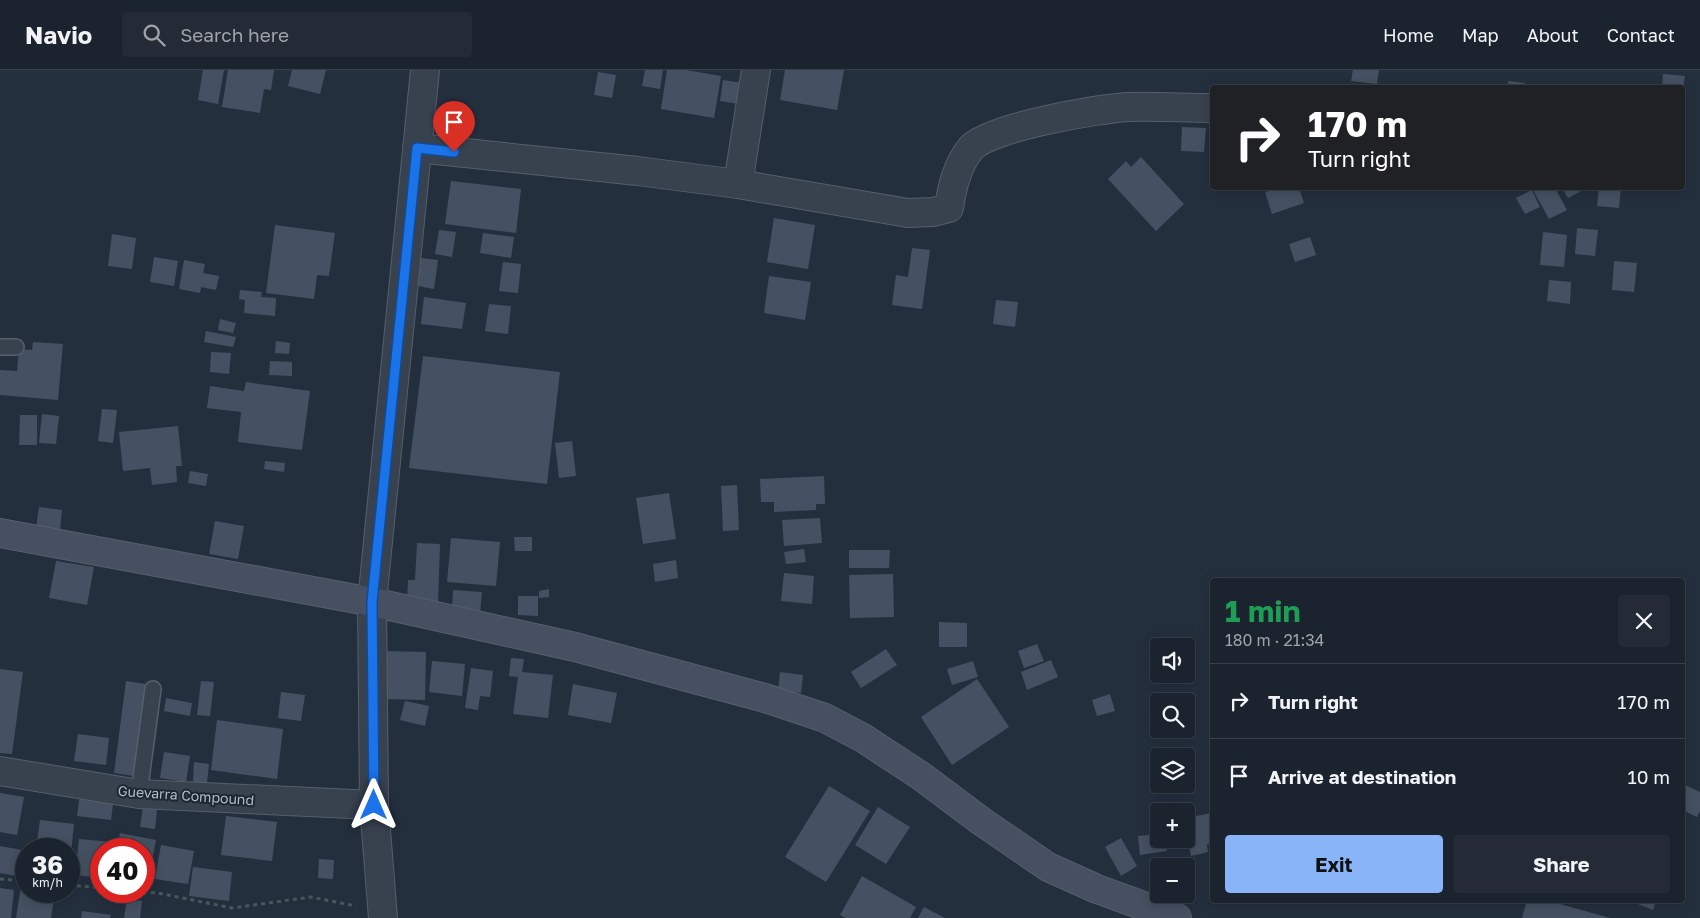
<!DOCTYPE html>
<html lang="en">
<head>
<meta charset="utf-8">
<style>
  :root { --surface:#1b232e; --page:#242b36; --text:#f1f3f6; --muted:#a0a4aa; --line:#39404a; --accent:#8ab4f8 }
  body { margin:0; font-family:"Golos Text",sans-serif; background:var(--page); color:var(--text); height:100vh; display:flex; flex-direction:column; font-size:19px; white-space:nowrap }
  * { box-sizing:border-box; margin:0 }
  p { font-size:16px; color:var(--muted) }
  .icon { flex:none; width:28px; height:28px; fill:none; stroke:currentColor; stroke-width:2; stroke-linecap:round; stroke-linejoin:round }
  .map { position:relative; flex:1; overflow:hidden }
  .side { position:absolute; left:1210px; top:508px; width:475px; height:325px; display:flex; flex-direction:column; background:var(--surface); border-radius:5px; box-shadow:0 2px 12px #0003,0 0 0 1px var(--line) }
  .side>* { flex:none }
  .banner { position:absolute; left:1210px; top:15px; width:475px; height:105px; border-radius:5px; box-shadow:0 2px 12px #0003,0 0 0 1px var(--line); background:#202124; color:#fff; overflow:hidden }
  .controls { position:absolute; left:1150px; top:568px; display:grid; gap:10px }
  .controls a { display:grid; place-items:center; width:45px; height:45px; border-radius:5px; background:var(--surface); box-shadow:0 2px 12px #0003,0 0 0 1px var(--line); font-size:25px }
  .speed { position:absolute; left:15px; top:768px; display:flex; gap:10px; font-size:25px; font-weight:700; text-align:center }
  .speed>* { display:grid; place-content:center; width:65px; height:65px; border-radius:50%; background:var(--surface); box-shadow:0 2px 12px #0003,0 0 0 1px var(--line); line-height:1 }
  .speed small { font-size:12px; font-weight:400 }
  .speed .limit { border:8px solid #d22; background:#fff; color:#111 }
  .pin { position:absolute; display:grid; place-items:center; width:42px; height:42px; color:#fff; margin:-51px -21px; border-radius:50% 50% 50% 0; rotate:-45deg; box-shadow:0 0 5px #0007 }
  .pin .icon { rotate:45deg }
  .me { position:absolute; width:55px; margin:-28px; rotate:0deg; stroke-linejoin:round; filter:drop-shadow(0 0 4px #0008) }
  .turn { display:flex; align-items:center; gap:18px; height:105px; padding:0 15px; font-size:22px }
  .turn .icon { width:65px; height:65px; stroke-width:2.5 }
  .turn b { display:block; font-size:35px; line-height:42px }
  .round { display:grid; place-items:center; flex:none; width:52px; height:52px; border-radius:5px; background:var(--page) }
  .head { display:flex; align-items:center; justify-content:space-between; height:85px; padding:0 15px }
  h1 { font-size:30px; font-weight:700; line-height:38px; color:#1e9e55 }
  .action { display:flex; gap:10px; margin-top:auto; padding:10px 15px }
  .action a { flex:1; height:58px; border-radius:5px; background:var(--accent); color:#111; font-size:20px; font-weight:700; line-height:58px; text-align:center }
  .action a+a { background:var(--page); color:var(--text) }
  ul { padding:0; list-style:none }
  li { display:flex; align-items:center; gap:15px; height:75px; padding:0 15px; border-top:1px solid var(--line) }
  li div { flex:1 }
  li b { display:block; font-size:19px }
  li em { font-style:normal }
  header { display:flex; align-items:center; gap:30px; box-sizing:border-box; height:70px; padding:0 25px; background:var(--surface); border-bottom:1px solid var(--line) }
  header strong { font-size:24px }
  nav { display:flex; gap:28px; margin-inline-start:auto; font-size:18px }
  .search { width:350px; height:45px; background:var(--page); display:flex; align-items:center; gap:12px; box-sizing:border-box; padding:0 18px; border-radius:5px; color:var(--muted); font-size:19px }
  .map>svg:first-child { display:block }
  .building { fill:#455162 }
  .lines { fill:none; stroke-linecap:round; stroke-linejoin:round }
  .service-casing { stroke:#565f6c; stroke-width:18 }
  .minor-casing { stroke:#565f6c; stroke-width:30 }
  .tertiary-casing { stroke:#565f6c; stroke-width:30 }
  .secondary-casing { stroke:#565f6c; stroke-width:30 }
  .path { stroke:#44595c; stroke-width:3; stroke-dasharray:4 4; stroke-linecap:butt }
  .service { stroke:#38414e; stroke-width:15 }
  .minor { stroke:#38414e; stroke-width:28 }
  .tertiary { stroke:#38414e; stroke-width:28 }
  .secondary { stroke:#465061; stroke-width:28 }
  .route-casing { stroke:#114b97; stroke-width:12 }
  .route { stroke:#1a73e8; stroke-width:9 }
  .labels { text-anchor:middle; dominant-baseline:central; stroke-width:4; stroke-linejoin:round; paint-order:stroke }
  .street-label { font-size:14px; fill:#b4bcc9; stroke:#1d2633 }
</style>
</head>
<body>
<header>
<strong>Navio</strong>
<div class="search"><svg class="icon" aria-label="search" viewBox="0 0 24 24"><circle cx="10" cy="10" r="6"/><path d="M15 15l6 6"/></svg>Search here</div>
<nav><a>Home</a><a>Map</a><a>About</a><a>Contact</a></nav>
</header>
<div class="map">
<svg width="1700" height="848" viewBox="0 0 1700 848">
  <rect width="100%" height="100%" fill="#242f3e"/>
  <g class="building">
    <polygon points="203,0 224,0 218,34 198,30"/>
    <polygon points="228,0 274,0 271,20 264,19 260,43 222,37"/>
    <polygon points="292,0 326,0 320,24 288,16"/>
    <polygon points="645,0 663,0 660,19 642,16"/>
    <polygon points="667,0 686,0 721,6 714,48 661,39"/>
    <polygon points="785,0 844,0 837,40 780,30"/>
    <polygon points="1353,0 1379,0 1377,14 1351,11"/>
    <polygon points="598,2 616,5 612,28 594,25"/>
    <polygon points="1663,4 1685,6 1683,18 1662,18"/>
    <polygon points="723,10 743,13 739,34 720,31"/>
    <polygon points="1508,11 1525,13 1525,18 1508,18"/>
    <polygon points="1182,57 1206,58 1204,82 1181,81"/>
    <polygon points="1141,87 1184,134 1156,161 1108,109 1126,91 1131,97"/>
    <polygon points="451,111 521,119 516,163 445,154"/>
    <polygon points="1281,118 1299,118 1304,133 1272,144 1265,122"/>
    <polygon points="1532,118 1555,118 1567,140 1549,149"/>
    <polygon points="1562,118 1582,118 1583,120 1568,128"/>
    <polygon points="1599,118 1621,118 1619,138 1597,136"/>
    <polygon points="1532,120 1540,137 1525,144 1516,128"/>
    <polygon points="774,148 815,155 808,199 767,192"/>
    <polygon points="275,155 335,163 329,206 317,205 314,229 266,223"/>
    <polygon points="1577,158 1598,160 1595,186 1575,184"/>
    <polygon points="439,160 456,162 452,187 435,184"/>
    <polygon points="1543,162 1567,165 1564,197 1540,195"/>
    <polygon points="483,163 514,167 511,188 480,183"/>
    <polygon points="112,164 136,168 132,199 108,196"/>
    <polygon points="1310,167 1316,185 1295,192 1289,174"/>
    <polygon points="912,178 930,180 922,239 892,235 896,205 908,207"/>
    <polygon points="154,187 178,191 174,216 150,212"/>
    <polygon points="421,188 438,190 434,219 418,216"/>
    <polygon points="184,190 205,194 203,203 219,206 216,220 201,217 200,223 179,219"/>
    <polygon points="1614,191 1637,193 1634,222 1612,220"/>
    <polygon points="503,192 521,194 518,223 499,221"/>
    <polygon points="769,206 811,212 805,250 764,243"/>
    <polygon points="1549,210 1571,212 1570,234 1547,231"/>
    <polygon points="240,220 262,222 261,227 276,228 275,246 244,243 245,230 239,229"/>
    <polygon points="424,227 466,233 462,259 421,254"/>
    <polygon points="996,230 1018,232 1015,257 993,254"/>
    <polygon points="489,234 511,236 508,264 485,261"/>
    <polygon points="220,249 236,253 233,263 218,260"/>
    <polygon points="206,261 236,267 233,277 204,272"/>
    <polygon points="276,271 290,273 289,284 275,283"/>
    <polygon points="33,272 63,274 58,330 0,325 0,300 17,301 19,279 32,280"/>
    <polygon points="211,282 231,283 229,304 210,302"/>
    <polygon points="423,286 560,302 547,414 409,398"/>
    <polygon points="270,291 292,292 292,306 269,305"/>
    <polygon points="246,312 310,321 302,380 238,372 241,342 207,338 210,316 244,321"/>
    <polygon points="102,339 117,340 113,373 98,371"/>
    <polygon points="42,344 59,346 56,374 39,373"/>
    <polygon points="20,345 37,345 37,375 19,375"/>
    <polygon points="178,356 182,396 176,396 177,412 152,415 150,398 123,401 119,362"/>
    <polygon points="572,371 576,406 559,408 555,373"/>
    <polygon points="265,391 285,393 284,402 264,399"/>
    <polygon points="190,401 208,404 206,416 188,413"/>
    <polygon points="824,406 825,434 816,434 816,440 774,442 774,432 761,432 760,409"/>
    <polygon points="737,415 739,460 723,461 721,416"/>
    <polygon points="669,423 676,469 643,474 636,428"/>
    <polygon points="39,437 62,440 60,461 36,458"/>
    <polygon points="820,448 822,473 784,476 782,450"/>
    <polygon points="215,451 244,456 238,489 209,484"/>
    <polygon points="514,467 532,467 532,481 515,481"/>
    <polygon points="451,468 500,472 496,516 447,512"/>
    <polygon points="417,473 440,474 438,534 407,533 408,510 415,510"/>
    <polygon points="804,479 806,492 786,494 784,482"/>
    <polygon points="849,480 890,480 889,498 849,498"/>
    <polygon points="676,490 678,508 655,512 653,494"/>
    <polygon points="56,491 94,497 87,535 49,528"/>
    <polygon points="784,503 814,506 812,534 781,531"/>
    <polygon points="893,504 894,547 850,548 849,505"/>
    <polygon points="549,519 549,527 539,528 539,521"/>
    <polygon points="453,520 482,522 480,544 452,542"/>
    <polygon points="518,526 538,526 538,546 518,545"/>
    <polygon points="939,552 967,553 967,577 939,577"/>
    <polygon points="1037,574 1044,591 1024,598 1018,581"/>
    <polygon points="886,579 897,595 861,618 851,602"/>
    <polygon points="384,581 426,582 425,630 383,629"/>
    <polygon points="511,588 524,589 522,602 553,605 548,648 513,644 518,607 509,606"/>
    <polygon points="1051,590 1058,607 1027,620 1021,602"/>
    <polygon points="432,591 465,594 462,626 429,622"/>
    <polygon points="973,591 978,607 952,615 947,599"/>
    <polygon points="471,598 493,601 490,627 480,626 478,640 465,638"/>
    <polygon points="0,599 23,602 12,684 0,683"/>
    <polygon points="780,602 803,605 801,623 778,620"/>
    <polygon points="977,609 1009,657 952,695 921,647"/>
    <polygon points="126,611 152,615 140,707 114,703"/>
    <polygon points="201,611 214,612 210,646 197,645"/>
    <polygon points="573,614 617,623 611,653 568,645"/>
    <polygon points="281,622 305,625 301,651 278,648"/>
    <polygon points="1110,624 1115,641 1097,646 1092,630"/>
    <polygon points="166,628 192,633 190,646 164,641"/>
    <polygon points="405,631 429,636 425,656 400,650"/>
    <polygon points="217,650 283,659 277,709 211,700"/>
    <polygon points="78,664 109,668 106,695 74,691"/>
    <polygon points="164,682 190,686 186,712 160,708"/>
    <polygon points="194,692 209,694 207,713 193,712"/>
    <polygon points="1685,715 1700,722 1700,741 1697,747 1682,740 1682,719"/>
    <polygon points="829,716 870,741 826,812 785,787"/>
    <polygon points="0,723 24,727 17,765 0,762"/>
    <polygon points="80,723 114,726 111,750 77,746"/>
    <polygon points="878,737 910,757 886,794 855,775"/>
    <polygon points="143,738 157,740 155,759 140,757"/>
    <polygon points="1212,743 1212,773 1207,774 1208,782 1191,786 1186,760 1186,748"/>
    <polygon points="226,746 277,752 272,791 221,785"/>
    <polygon points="40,750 74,754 70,792 69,779 36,779"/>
    <polygon points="120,763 156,770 148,810 144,810 144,779 117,779"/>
    <polygon points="1159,764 1159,769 1165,769 1167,781 1140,785 1138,766"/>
    <polygon points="1121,768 1137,796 1121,806 1105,777"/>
    <polygon points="79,769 112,772 111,779 101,779 101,808 75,805"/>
    <polygon points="161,775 194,781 188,814 155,809"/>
    <polygon points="0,776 22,780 17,806 0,803"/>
    <polygon points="319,789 334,790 333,809 318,808"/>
    <polygon points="193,797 232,802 229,831 189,826"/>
    <polygon points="862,806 916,837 910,848 846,848 840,845"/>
    <polygon points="21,816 26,817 26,821 55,821 51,848 16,848"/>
    <polygon points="0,818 14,820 11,848 0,848"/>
    <polygon points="127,829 142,831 140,848 124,848"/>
    <polygon points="1527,830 1546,830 1610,848 1522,848"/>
    <polygon points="1631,830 1656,830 1653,840 1630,831"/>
    <polygon points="924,837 945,848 918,848"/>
    <polygon points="82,841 111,845 110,848 81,848"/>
  </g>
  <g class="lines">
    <defs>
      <g id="service">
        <polyline points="0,277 16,277"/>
        <polyline points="139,724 153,619"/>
      </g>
      <g id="minor">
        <path d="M417,78L638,101L738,114L908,143L933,142L949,138C952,117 957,95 971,78C990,57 1098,39 1128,37C1156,36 1185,38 1212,38"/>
        <polyline points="738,114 756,0"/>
        <polyline points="0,701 139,724 374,735"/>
      </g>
      <polyline id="tertiary" points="383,848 374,735 372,532 425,0"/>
      <polyline id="secondary" points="0,463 372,532 575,577 765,628 825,648 863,668 921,706 981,751 1048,797 1097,819 1177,848"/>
    </defs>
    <use href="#service" class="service-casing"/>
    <use href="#minor" class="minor-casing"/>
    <use href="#tertiary" class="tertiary-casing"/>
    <use href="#secondary" class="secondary-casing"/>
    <g class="path">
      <polyline points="0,809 26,811"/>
      <polyline points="69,815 101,818"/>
      <polyline points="135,821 158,823 232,838 311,827 356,836"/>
    </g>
    <use href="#service" class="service"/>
    <use href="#minor" class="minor"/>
    <use href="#tertiary" class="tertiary"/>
    <use href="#secondary" class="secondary"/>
  </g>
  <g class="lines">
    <defs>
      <polyline id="route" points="374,735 372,532 417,78 454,82"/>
    </defs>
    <use href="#route" class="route-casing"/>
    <use href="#route" class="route"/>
  </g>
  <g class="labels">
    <g class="street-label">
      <text transform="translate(186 725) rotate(4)">Guevarra Compound</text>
    </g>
  </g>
</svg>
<div class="controls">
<a><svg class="icon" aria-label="sound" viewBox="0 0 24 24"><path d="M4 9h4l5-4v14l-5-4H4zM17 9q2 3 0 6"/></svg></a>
<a><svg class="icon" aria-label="search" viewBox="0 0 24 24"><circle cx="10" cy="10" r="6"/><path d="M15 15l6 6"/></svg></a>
<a><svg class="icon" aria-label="layers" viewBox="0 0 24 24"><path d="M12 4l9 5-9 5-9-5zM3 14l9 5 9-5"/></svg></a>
<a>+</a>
<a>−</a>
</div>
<div class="speed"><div>36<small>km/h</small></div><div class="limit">40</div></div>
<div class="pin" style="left:454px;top:82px;background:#d93025"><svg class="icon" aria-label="arrive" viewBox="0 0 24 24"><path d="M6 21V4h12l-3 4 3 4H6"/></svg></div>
<svg class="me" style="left:374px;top:735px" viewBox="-20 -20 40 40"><path d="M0-17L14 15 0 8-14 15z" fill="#1a73e8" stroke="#fff" stroke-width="4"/></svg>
<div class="banner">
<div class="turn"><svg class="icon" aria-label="right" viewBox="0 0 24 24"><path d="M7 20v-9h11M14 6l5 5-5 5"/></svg><div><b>170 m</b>Turn right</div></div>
</div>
<section class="side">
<div class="head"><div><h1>1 min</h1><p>180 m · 21:34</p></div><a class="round"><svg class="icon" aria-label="close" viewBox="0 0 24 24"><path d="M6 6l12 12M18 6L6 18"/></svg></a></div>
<ul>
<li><svg class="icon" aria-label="right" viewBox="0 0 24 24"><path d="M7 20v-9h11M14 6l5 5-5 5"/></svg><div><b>Turn right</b></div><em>170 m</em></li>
<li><svg class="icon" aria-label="arrive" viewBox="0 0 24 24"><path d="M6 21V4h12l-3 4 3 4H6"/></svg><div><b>Arrive at destination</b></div><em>10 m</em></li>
</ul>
<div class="action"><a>Exit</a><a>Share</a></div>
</section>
</div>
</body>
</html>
